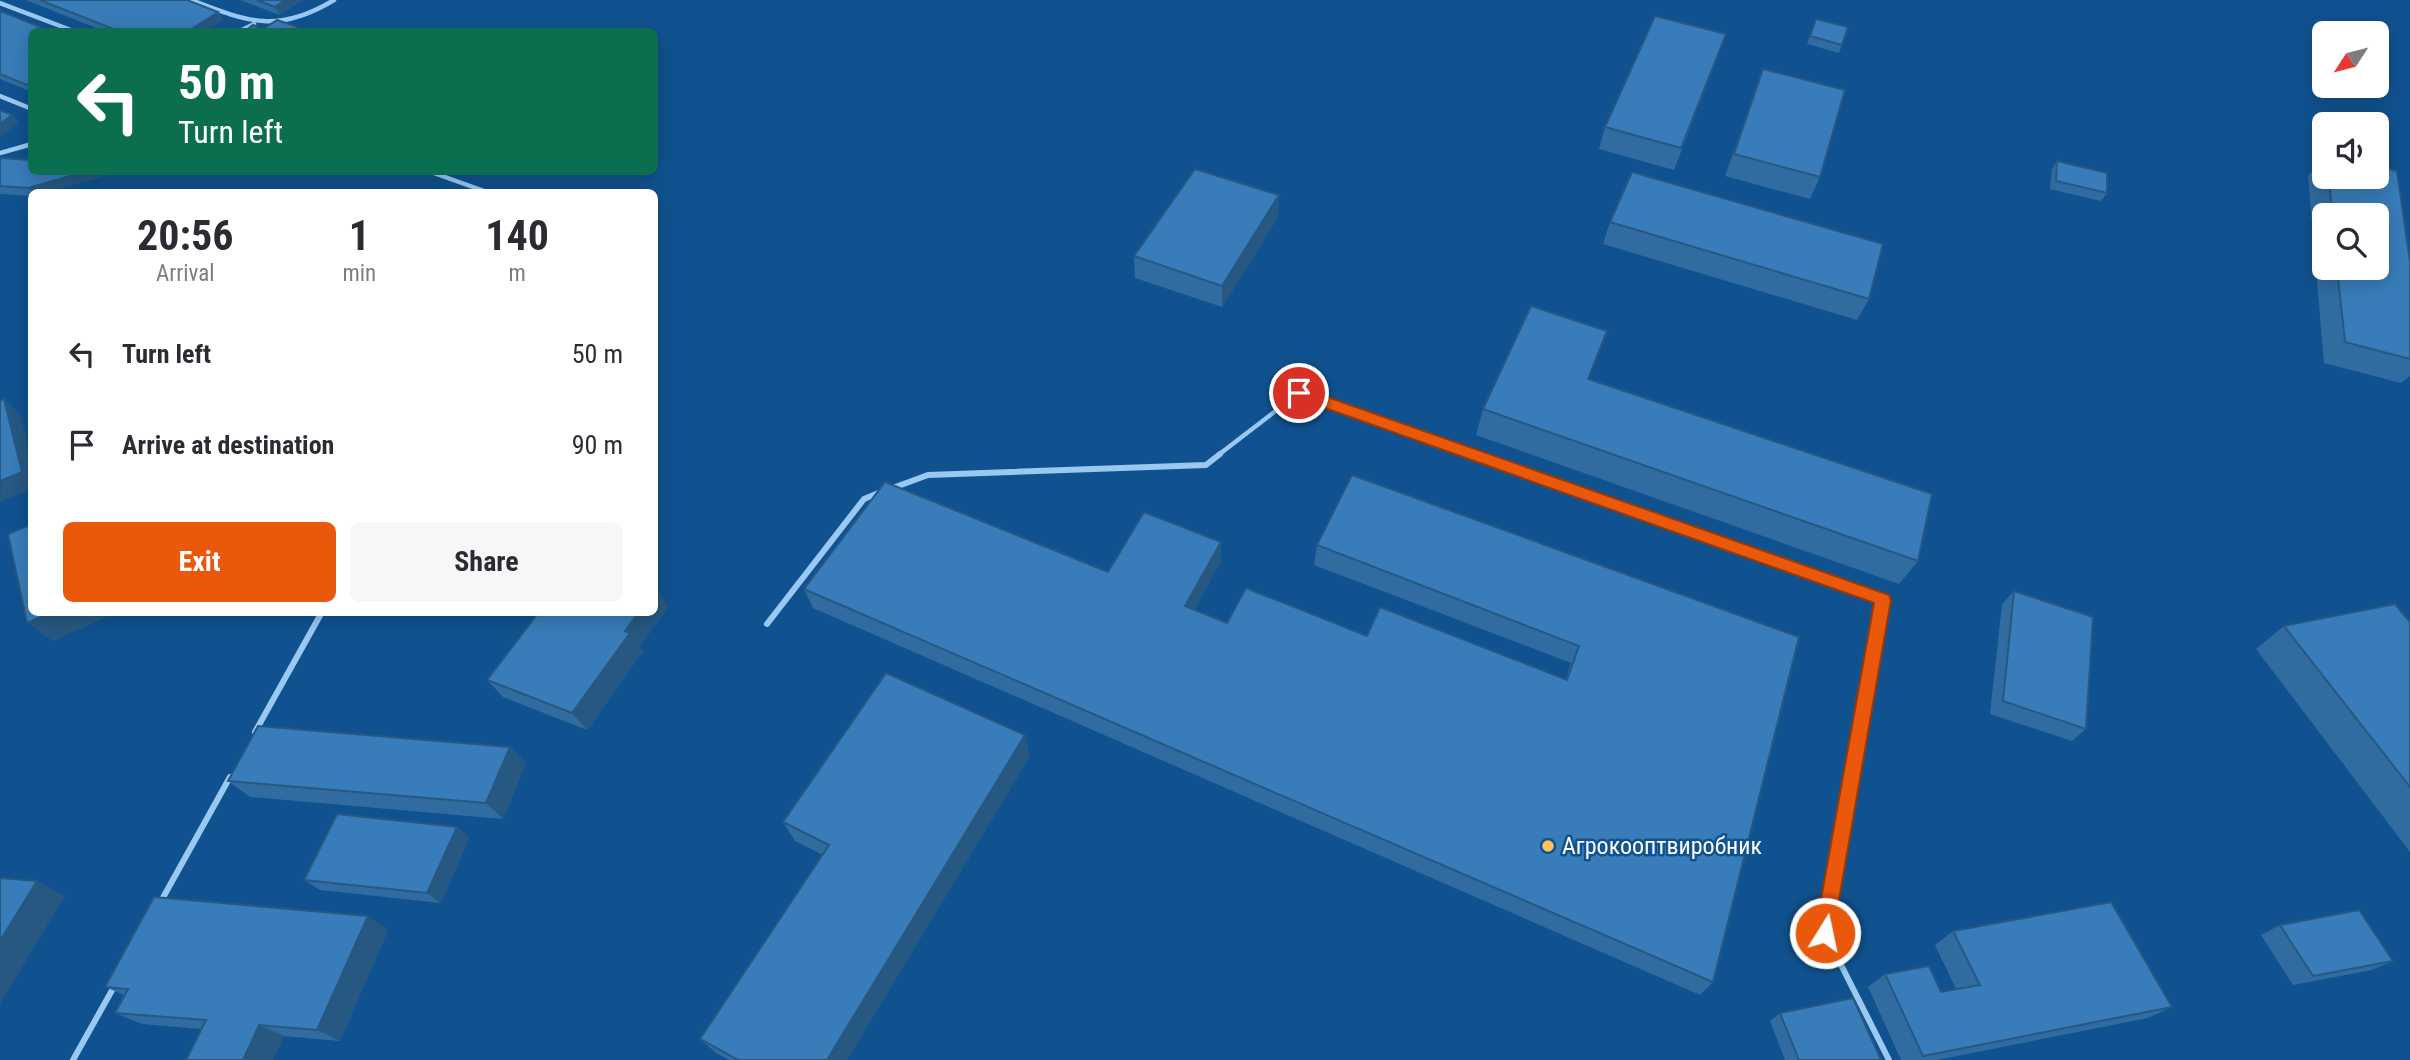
<!DOCTYPE html>
<html lang="en">
<head>
<meta charset="utf-8">
<style>
  :root { --surface:#fff; --page:#f7f7f7; --text:#2b2b33; --muted:#7c7c81; --accent:#ea580c }
  body { margin:0; font-family:"Roboto Condensed",sans-serif; background:var(--page); color:var(--text); height:100vh; display:flex; flex-direction:column; font-size:26px; white-space:nowrap }
  * { box-sizing:border-box; margin:0 }
  p { font-size:23px; color:var(--muted) }
  .icon { flex:none; width:38px; height:38px; fill:none; stroke:currentColor; stroke-width:2; stroke-linecap:round; stroke-linejoin:round }
  .map { position:relative; flex:1; overflow:hidden }
  .details { position:absolute; left:28px; top:189px; width:630px; height:427px; display:flex; flex-direction:column; background:var(--surface); border-radius:10px; box-shadow:0 4px 18px #0003 }
  .details>* { flex:none }
  .banner { position:absolute; left:28px; top:28px; width:630px; height:147px; border-radius:10px; box-shadow:0 4px 18px #0003; background:#0b6e4f; color:#fff; overflow:hidden }
  .needle { width:46px; rotate:234deg }
  .fabs { position:absolute; left:2312px; top:21px; display:grid; gap:14px }
  .fabs a { display:grid; place-items:center; width:77px; height:77px; border-radius:10px; background:var(--surface); box-shadow:0 4px 18px #0003; font-size:35px }
  .pin { position:absolute; display:grid; place-items:center; width:60px; height:60px; color:#fff; margin:-30px; border:4px solid #fff; border-radius:50%; box-shadow:0 2px 7px #0007 }
  .me { position:absolute; width:77px; margin:-38px; rotate:10deg; stroke-linejoin:round; filter:drop-shadow(0 0 5px #0008) }
  .turn { display:flex; align-items:center; gap:24px; height:147px; padding:0 35px; font-size:32px }
  .turn .icon { width:91px; height:91px; stroke-width:2.5 }
  .turn b { display:block; font-size:49px; line-height:60px }
  .eta { display:flex; justify-content:space-evenly; align-items:center; height:119px; text-align:center }
  .eta b { font-size:42px; font-weight:700; line-height:49px }
  .action { display:flex; gap:14px; margin-top:auto; padding:14px 35px }
  .action a { flex:1; height:80px; border-radius:10px; background:var(--accent); color:#fff; font-size:28px; font-weight:700; line-height:80px; text-align:center }
  .action a+a { background:var(--page); color:var(--text) }
  ul { padding:0; list-style:none }
  li { display:flex; align-items:center; gap:21px; height:91px; padding:0 35px }
  li div { flex:1 }
  li b { display:block; font-size:26px }
  li em { font-style:normal }
  .map>svg:first-child { display:block }
  .lines { fill:none; stroke-linecap:round; stroke-linejoin:round }
  .lane-far1 { stroke:#99c9f3; stroke-width:4.5 }
  .lane { stroke:#99c9f3; stroke-width:6 }
  .wall { fill:#306c9f; fill-rule:evenodd }
  .shaded-wall { fill:#275882 }
  .building { fill:#387db9; stroke:#275882; stroke-width:2 }
  .route { fill:#ea580c; stroke:#983908; stroke-width:2 }
  .poi-dot { fill:#ffc25b; stroke:#10528f; stroke-width:2.5 }
  .labels { text-anchor:middle; dominant-baseline:central; stroke-width:5; stroke-linejoin:round; paint-order:stroke }
  .poi-label { font-size:24px; fill:#fff; stroke:#10528f; text-anchor:start }
</style>
</head>
<body>
<div class="map">
<svg width="2410" height="1060" viewBox="0 0 2410 1060">
  <rect width="100%" height="100%" fill="#10528f"/>
  <g class="lines">
    <g class="lane-far1">
      <path d="M191,0C248,22 278,34 334,0"/>
      <polyline points="0,3 76,32"/>
      <polyline points="238,32 254,24"/>
      <polyline points="0,96 32,109"/>
      <polyline points="0,153 32,144"/>
      <polyline points="431,172 487,192"/>
      <polyline points="1217,456 1299,393 1478,456"/>
    </g>
    <g class="lane">
      <polyline points="1473,454 1883,599 1825,933 1889,1060"/>
      <polyline points="890,489 928,475 1206,465 1220,454"/>
      <polyline points="767,624 864,499 881,492"/>
      <polyline points="255,732 322,612"/>
      <polyline points="160,903 230,777"/>
      <polyline points="73,1060 115,985"/>
    </g>
  </g>
  <g class="wall">
    <polygon points="26,0 187,0 218,12 223,20 205,32 106,32"/>
    <polygon points="240,0 302,0 280,15"/>
    <polygon points="0,11 32,32 32,92 0,79"/>
    <polygon points="1816,19 1842,45 1839,53 1807,44"/>
    <polygon points="1718,56 1674,170 1599,149 1605,127"/>
    <polygon points="1763,69 1820,177 1810,199 1725,176"/>
    <path d="M2324,157V177H2376L2410,262V376L2401,383L2324,363L2308,176ZM2324,215H2376V268H2324Z"/>
    <polygon points="0,158 106,175 47,192 32,192 32,196 0,194"/>
    <polygon points="2057,161 2107,193 2101,201 2050,189 2052,169"/>
    <polygon points="1279,195 1278,217 1222,307 1135,278 1134,256"/>
    <polygon points="1610,222 1869,299 1857,320 1603,244"/>
    <polygon points="1607,331 1589,379 1918,561 1899,584 1476,435 1483,409"/>
    <polygon points="1317,545 1799,637 1713,982 1700,995 813,608 804,589 1108,572 1221,561 1194,610 1227,623 1367,636 1566,679 1571,663 1314,565"/>
    <polygon points="2014,591 2086,729 2072,741 1990,714 2002,604"/>
    <polygon points="668,607 639,647 643,651 587,730 503,697 487,680"/>
    <polygon points="2410,622 2410,852 2256,649 2284,626"/>
    <polygon points="510,747 526,763 503,819 250,797 228,781"/>
    <polygon points="1030,756 847,1060 729,1060 716,1053 700,1039 823,855 795,841 783,822"/>
    <polygon points="457,827 469,838 441,903 320,890 304,880"/>
    <polygon points="2280,925 2393,961 2372,970 2293,985 2261,935"/>
    <polygon points="388,930 340,1041 142,1024 115,1013 124,995 105,987"/>
    <polygon points="1953,931 2172,1007 2148,1018 1937,1060 1901,1060 1868,987 1885,974 1941,992 1956,989 1935,945"/>
    <polygon points="1780,1013 1881,1060 1785,1060 1770,1021"/>
  </g>
  <g class="shaded-wall">
    <polygon points="285,0 302,0 280,15 275,7"/>
    <polygon points="218,12 223,20 205,32 187,32"/>
    <polygon points="298,27 300,32 291,32"/>
    <polygon points="12,115 19,123 0,137 0,124"/>
    <polygon points="84,172 111,172 106,175 47,192 33,192 28,188"/>
    <polygon points="1279,195 1278,217 1222,307 1222,286"/>
    <polygon points="1607,331 1598,357 1579,404 1588,379"/>
    <polygon points="4,399 20,414 32,459 32,489 0,502"/>
    <polygon points="1221,542 1221,561 1186,625 1185,606"/>
    <polygon points="657,588 668,607 639,647 643,651 587,730 572,713 625,631 639,612 654,612 654,591"/>
    <polygon points="52,612 118,612 53,641 27,623"/>
    <polygon points="1025,735 1030,756 847,1060 827,1060"/>
    <polygon points="510,747 526,763 503,819 486,803"/>
    <polygon points="457,827 469,838 441,903 427,893"/>
    <polygon points="37,881 65,896 0,1004 0,941"/>
    <polygon points="368,916 388,930 340,1041 317,1030"/>
    <polygon points="259,1025 284,1036 273,1060 243,1060"/>
  </g>
  <g class="building">
    <polygon points="40,0 187,0 218,12 187,32 121,32"/>
    <polygon points="257,0 285,0 275,7"/>
    <polygon points="0,11 53,32 32,32 32,87 0,74"/>
    <polygon points="1655,16 1726,34 1681,148 1605,127"/>
    <polygon points="1816,19 1848,27 1842,45 1810,36"/>
    <polygon points="277,20 298,27 291,32 244,32 253,25 263,29"/>
    <polygon points="1763,69 1845,90 1820,177 1734,154"/>
    <polygon points="0,110 12,115 0,124"/>
    <polygon points="0,158 32,160 32,172 84,172 28,188 0,186"/>
    <polygon points="2057,161 2107,173 2107,193 2056,181"/>
    <polygon points="2376,166 2397,171 2410,262 2410,359 2345,342 2337,268 2376,268 2376,215 2332,215 2329,177 2376,177"/>
    <polygon points="1195,169 1279,195 1222,286 1134,256"/>
    <polygon points="1632,172 1883,244 1869,299 1610,222"/>
    <polygon points="1531,306 1607,331 1588,379 1932,494 1918,561 1483,409"/>
    <polygon points="4,399 22,472 0,481 0,401"/>
    <polygon points="1352,475 1799,637 1713,982 804,589 885,482 1108,572 1144,512 1221,542 1185,606 1227,623 1246,588 1367,636 1380,607 1567,680 1579,646 1317,545"/>
    <polygon points="32,524 32,612 52,612 27,623 8,534"/>
    <polygon points="2014,591 2093,617 2086,729 2003,701"/>
    <polygon points="2395,604 2410,622 2410,787 2284,626"/>
    <polygon points="539,612 639,612 625,631 630,633 572,713 487,680"/>
    <polygon points="886,673 1025,735 827,1060 738,1060 700,1039 829,845 783,822"/>
    <polygon points="258,726 510,747 486,803 228,781"/>
    <polygon points="337,814 457,827 427,893 304,880"/>
    <polygon points="0,878 37,881 0,941"/>
    <polygon points="154,897 368,916 317,1030 259,1025 243,1060 186,1060 206,1020 115,1013 128,989 105,987"/>
    <polygon points="2111,902 2172,1007 1923,1056 1885,974 1929,966 1941,992 1980,985 1953,931"/>
    <polygon points="2359,910 2393,961 2313,976 2280,925"/>
    <polygon points="1853,998 1881,1060 1799,1060 1780,1013"/>
  </g>
  <polygon class="route" points="1299,387 1889,595 1891,600 1832,940 1825,943 1818,940 1815,933 1874,603 1294,397 1294,389"/>
  <circle class="poi-dot" cx="1548" cy="846" r="7"/>
  <g class="labels">
    <g class="poi-label">
      <text x="1562" y="846">Агрокооптвиробник</text>
    </g>
  </g>
</svg>
<div class="fabs">
<a><svg class="needle" viewBox="-14 -14 28 28"><path d="M0-13l5 13h-10z" fill="#e53935"/><path d="M0 13l5-13h-10z" fill="#7c7c81"/></svg></a>
<a><svg class="icon" aria-label="sound" viewBox="0 0 24 24"><path d="M4 9h4l5-4v14l-5-4H4zM17 9q2 3 0 6"/></svg></a>
<a><svg class="icon" aria-label="search" viewBox="0 0 24 24"><circle cx="10" cy="10" r="6"/><path d="M15 15l6 6"/></svg></a>
</div>
<div class="pin" style="left:1299px;top:393px;background:#d93025"><svg class="icon" aria-label="arrive" viewBox="0 0 24 24"><path d="M6 21V4h12l-3 4 3 4H6"/></svg></div>
<svg class="me" style="left:1825px;top:933px" viewBox="-20 -20 40 40"><circle r="17" fill="#ea580c" stroke="#fff" stroke-width="3"/><path d="M0-11L8 9 0 5-8 9z" fill="#fff"/></svg>
<div class="banner">
<div class="turn"><svg class="icon" aria-label="left" viewBox="0 0 24 24"><path d="M17 20v-9H6M10 6l-5 5 5 5"/></svg><div><b>50 m</b>Turn left</div></div>
</div>
<section class="details">
<div class="eta">
<div><b>20:56</b><p>Arrival</p></div>
<div><b>1</b><p>min</p></div>
<div><b>140</b><p>m</p></div>
</div>
<ul>
<li><svg class="icon" aria-label="left" viewBox="0 0 24 24"><path d="M17 20v-9H6M10 6l-5 5 5 5"/></svg><div><b>Turn left</b></div><em>50 m</em></li>
<li><svg class="icon" aria-label="arrive" viewBox="0 0 24 24"><path d="M6 21V4h12l-3 4 3 4H6"/></svg><div><b>Arrive at destination</b></div><em>90 m</em></li>
</ul>
<div class="action"><a>Exit</a><a>Share</a></div>
</section>
</div>
</body>
</html>
